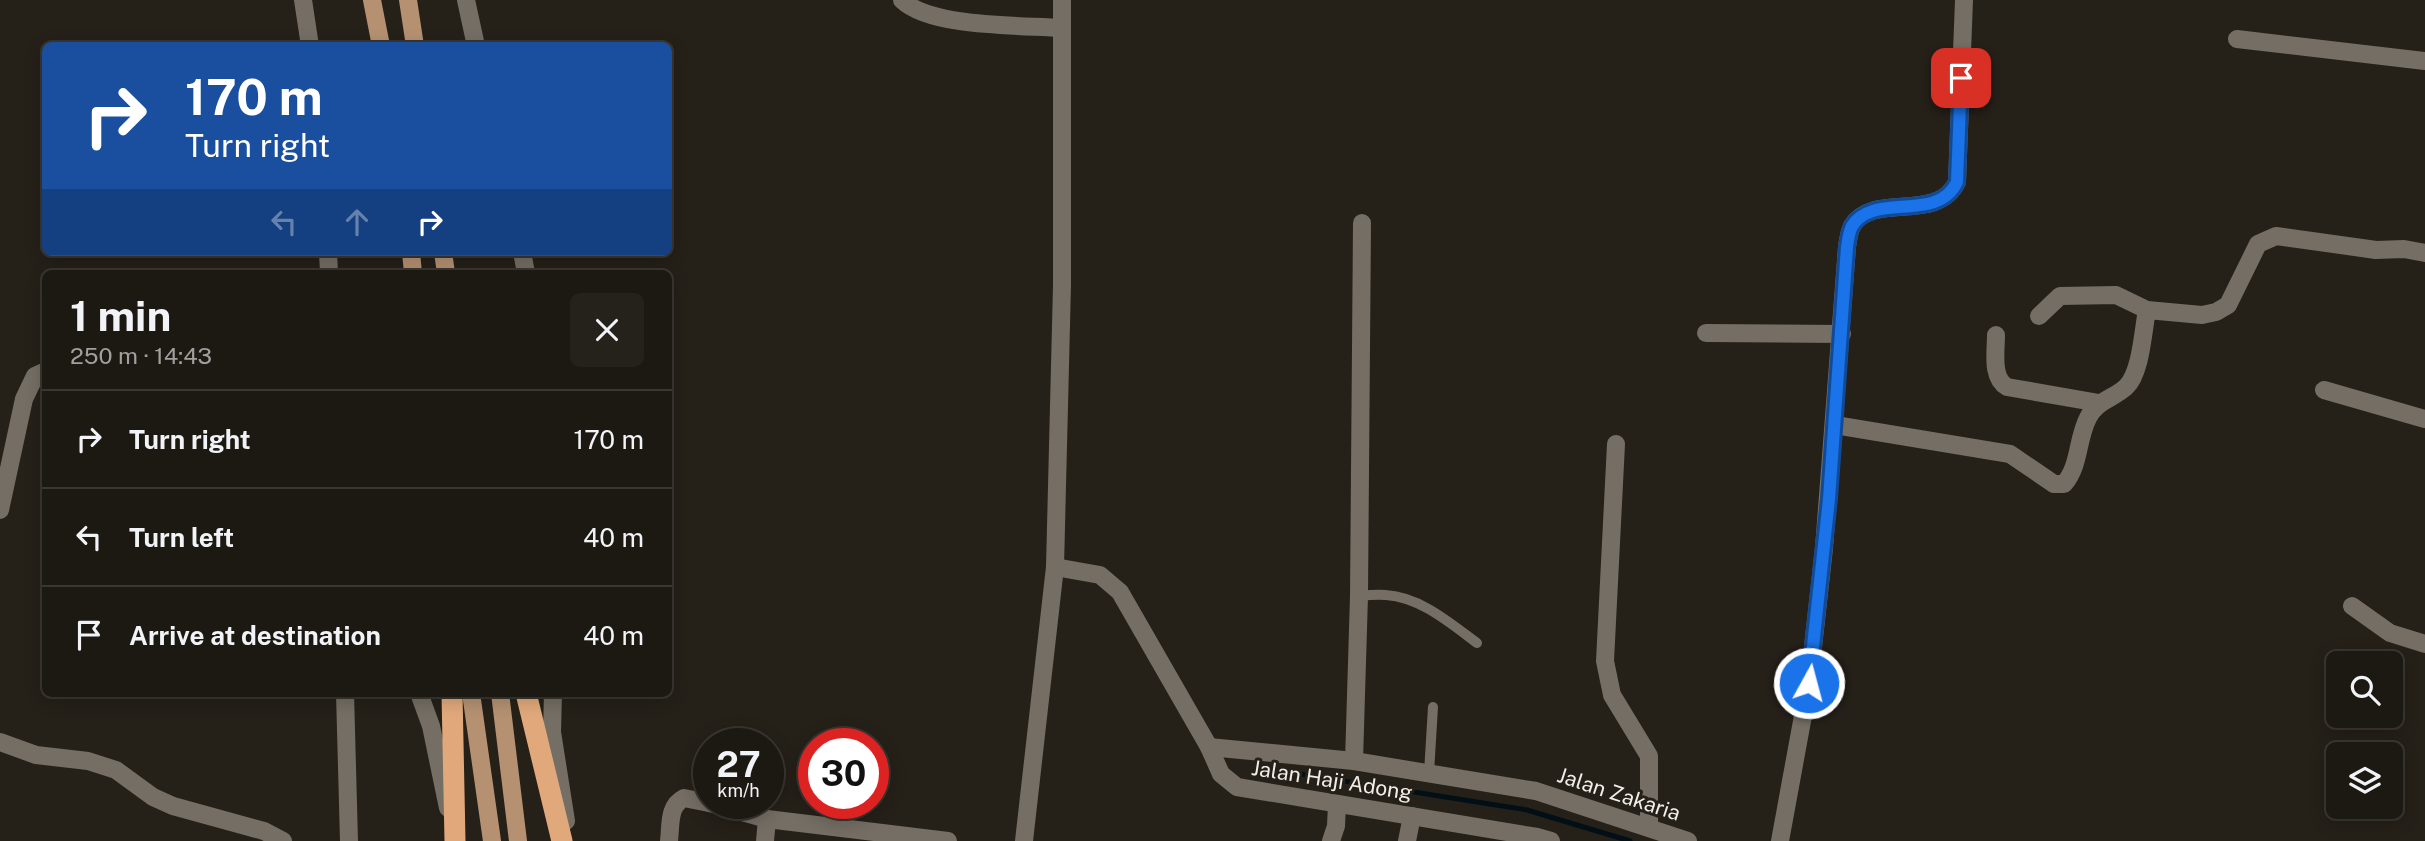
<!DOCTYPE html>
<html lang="en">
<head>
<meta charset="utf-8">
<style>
  :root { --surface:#1c1812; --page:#25211b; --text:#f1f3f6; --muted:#a0a09f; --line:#3a3732 }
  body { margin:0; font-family:"Public Sans",sans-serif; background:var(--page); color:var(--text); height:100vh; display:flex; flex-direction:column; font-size:26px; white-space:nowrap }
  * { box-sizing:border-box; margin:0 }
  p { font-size:23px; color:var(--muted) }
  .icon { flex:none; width:38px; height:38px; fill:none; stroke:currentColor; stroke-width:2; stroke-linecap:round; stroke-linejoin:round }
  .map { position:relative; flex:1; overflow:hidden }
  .panel { position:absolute; left:42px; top:270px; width:630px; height:427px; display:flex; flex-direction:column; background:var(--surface); border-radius:10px; box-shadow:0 4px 18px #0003,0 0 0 2px var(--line) }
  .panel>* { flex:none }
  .top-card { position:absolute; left:42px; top:42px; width:630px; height:214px; border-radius:10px; box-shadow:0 4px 18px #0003,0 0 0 2px var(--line); background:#1a4fa0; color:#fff; overflow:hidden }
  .fabs { position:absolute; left:2326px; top:651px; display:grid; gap:14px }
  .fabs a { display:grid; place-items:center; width:77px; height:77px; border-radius:10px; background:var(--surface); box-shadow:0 4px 18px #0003,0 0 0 2px var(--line); font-size:35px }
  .speed { position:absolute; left:693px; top:728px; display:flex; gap:14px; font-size:35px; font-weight:700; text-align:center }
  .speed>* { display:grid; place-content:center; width:91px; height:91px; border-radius:50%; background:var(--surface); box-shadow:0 4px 18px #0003,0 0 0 2px var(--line); line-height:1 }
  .speed small { font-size:18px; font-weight:400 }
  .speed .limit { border:10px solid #d22; background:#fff; color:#111 }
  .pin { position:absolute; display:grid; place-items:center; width:60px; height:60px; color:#fff; margin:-30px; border-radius:14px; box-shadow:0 4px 10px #0006 }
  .me { position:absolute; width:77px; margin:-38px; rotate:7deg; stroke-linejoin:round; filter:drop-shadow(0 0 5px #0008) }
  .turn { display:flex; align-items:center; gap:24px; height:147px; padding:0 28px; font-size:32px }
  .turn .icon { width:91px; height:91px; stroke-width:2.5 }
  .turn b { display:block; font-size:49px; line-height:60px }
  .lanes { display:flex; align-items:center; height:66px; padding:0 28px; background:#0003; justify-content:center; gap:35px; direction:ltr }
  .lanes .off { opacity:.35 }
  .round { display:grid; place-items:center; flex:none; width:74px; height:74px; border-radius:10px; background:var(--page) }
  .head { display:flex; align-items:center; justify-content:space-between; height:119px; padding:0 28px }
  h1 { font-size:42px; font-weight:700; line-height:52px }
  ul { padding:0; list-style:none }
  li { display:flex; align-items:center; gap:21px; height:98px; padding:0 28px; border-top:2px solid var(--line) }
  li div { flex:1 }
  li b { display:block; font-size:26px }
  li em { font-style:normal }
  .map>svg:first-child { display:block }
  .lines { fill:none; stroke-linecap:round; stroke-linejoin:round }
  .stream { stroke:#020f16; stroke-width:5 }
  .lane { stroke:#746e64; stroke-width:10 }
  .street { stroke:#746e64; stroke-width:18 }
  .primary { stroke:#b59172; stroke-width:18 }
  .highway { stroke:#e1a97b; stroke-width:21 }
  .route-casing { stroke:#114b97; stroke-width:18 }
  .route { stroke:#1a73e8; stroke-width:12 }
  .labels { text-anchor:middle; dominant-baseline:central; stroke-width:6; stroke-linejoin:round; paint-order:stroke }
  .street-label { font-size:21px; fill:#f1eee8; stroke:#252018 }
</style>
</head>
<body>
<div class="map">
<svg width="2425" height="841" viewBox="0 0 2425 841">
  <rect width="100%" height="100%" fill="#252018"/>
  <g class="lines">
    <polyline class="stream" points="1262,768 1527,810 1630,841"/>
    <g class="lane">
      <path d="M1359,596C1368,595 1377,594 1386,595C1420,597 1450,623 1477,643"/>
      <polyline points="1429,773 1433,707"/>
    </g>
    <g class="street">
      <polyline points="303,0 310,46"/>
      <polyline points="466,0 476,46"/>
      <path d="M902,0C931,28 1021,25 1062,28"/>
      <polyline points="2237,39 2425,61"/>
      <polyline points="328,252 329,273"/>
      <polyline points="522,252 526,273"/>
      <polyline points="2039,316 2060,296 2116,295 2147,310 2202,315 2216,312 2228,305 2258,244 2276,236 2376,250 2404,249 2425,253"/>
      <polyline points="1706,333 1842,334"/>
      <path d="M1996,335C1996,351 1991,378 2007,387L2099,403"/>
      <polyline points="2324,390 2425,419"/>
      <path d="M1835,425L2010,454L2054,484H2064C2080,466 2077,439 2088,418C2096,401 2113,399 2126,387C2141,373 2143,331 2147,310"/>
      <polyline points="1616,444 1605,661 1612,695 1649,756 1649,827"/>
      <polyline points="0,510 24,399 35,376 46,371"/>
      <polyline points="1055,567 1100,575 1120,592 1209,747 1221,774 1237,787 1537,837 1551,841"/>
      <polyline points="2352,606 2390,633 2425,644"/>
      <polyline points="345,693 349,841"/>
      <polyline points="419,693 431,726 448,808"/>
      <polyline points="553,693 552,732 566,821"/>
      <polyline points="0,742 36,755 88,761 116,770 153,797 173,806 264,831 283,841"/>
      <polyline points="1209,747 1354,761 1536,791 1688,841"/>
      <polyline points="1354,761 1359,596 1362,223"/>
      <polyline points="710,803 767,819 948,841"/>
      <path d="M669,841C671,825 668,806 684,798L709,803"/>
      <polyline points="765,841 767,819"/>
      <polyline points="1024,841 1055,567 1062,285 1062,0"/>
      <polyline points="1331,841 1336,826 1337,804"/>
      <polyline points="1407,841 1412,816"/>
      <path d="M1780,841L1809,683L1824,548L1847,247C1848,240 1849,232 1852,226C1873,191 1937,224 1957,182L1964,0"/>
    </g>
    <g class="primary">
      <polyline points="372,0 381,46"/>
      <polyline points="408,0 415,46"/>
      <polyline points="411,252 413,273"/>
      <polyline points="443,252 446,273"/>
      <polyline points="471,693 492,841"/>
      <polyline points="500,693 518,841"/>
    </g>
    <g class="highway">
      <polyline points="452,693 455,841"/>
      <polyline points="526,693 562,841"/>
    </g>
  </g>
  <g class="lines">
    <defs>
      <path id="route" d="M1809,683L1829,499L1847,247C1848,240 1849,232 1852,226C1874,191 1937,224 1957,182L1961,78"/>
    </defs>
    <use href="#route" class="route-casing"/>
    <use href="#route" class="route"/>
  </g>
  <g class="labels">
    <g class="street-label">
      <text transform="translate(1332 780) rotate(9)">Jalan Haji Adong</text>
      <text transform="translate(1619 794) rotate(18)">Jalan Zakaria</text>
    </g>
  </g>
</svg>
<div class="fabs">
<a><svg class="icon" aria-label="search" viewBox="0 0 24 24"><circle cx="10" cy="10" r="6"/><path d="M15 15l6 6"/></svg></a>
<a><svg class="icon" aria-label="layers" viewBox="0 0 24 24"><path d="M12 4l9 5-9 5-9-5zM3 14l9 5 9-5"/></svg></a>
</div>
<div class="speed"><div>27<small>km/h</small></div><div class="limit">30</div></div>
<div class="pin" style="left:1961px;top:78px;background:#d93025"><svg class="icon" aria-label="arrive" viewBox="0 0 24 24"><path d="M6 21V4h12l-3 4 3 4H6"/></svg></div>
<svg class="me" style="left:1809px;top:683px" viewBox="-20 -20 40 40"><circle r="17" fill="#1a73e8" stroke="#fff" stroke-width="3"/><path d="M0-11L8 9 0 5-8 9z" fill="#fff"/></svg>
<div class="top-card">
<div class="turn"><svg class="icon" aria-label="right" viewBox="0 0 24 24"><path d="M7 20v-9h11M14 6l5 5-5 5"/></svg><div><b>170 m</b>Turn right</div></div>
<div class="lanes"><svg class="icon off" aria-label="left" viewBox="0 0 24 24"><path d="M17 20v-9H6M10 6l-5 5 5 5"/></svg><svg class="icon off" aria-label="ahead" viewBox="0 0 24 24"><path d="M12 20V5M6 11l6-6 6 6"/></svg><svg class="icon" aria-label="right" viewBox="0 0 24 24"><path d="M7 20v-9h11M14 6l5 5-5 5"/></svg></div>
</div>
<section class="panel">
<div class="head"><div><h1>1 min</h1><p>250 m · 14:43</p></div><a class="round"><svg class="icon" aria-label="close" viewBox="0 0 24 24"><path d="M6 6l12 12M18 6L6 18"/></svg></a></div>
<ul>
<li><svg class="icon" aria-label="right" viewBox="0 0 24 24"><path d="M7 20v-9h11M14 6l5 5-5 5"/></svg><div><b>Turn right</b></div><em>170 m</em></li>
<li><svg class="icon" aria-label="left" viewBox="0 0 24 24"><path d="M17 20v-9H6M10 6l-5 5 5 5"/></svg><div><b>Turn left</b></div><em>40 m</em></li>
<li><svg class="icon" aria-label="arrive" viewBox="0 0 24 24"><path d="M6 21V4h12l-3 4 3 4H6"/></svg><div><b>Arrive at destination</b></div><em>40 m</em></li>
</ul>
</section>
</div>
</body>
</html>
